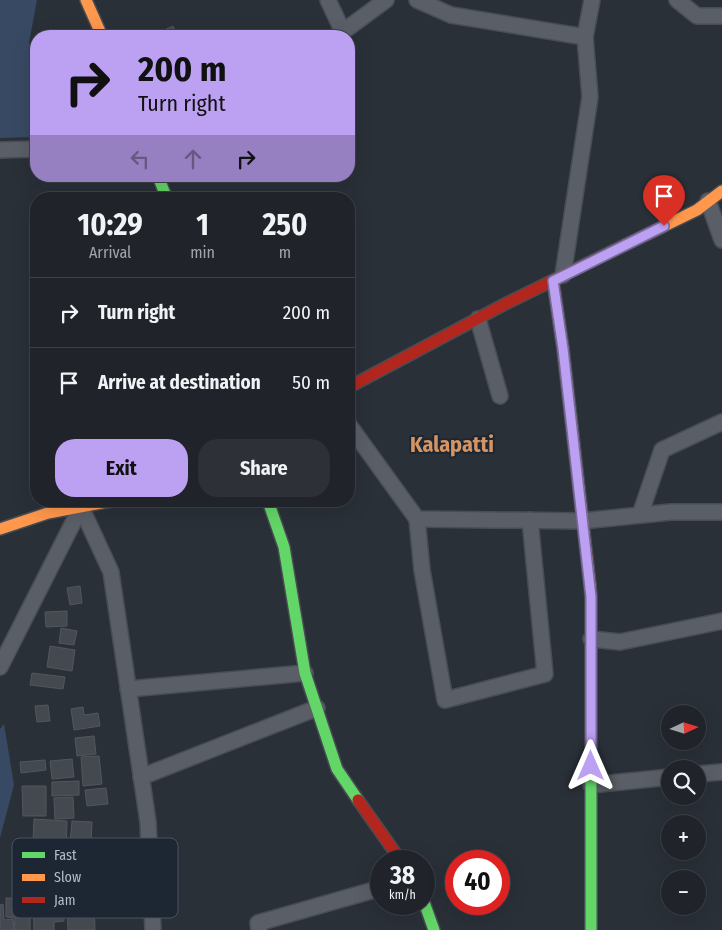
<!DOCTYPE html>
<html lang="en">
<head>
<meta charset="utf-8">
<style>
  :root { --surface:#20242a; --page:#2d3036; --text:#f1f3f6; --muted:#a2a4a8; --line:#3d4147; --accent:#bca0f2 }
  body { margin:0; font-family:"Fira Sans Condensed",sans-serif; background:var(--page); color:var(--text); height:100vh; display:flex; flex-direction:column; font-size:19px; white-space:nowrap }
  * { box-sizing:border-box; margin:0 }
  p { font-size:16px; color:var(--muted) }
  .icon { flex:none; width:28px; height:28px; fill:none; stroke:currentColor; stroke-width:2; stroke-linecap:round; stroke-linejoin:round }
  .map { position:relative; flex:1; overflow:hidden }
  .details { position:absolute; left:30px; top:192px; width:325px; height:315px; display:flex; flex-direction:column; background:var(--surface); border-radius:20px; box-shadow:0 5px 20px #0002,0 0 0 1px var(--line) }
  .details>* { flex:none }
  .hud { position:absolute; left:30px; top:30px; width:325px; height:152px; border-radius:20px; box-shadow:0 5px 20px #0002,0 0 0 1px var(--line); background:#bca0f2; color:#111; overflow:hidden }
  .needle { width:32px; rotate:86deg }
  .fabs { position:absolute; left:661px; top:705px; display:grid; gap:10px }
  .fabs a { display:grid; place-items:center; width:45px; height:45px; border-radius:50%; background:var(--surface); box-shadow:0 5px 20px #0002,0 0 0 1px var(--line); font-size:25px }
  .speed { position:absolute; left:370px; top:850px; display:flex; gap:10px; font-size:25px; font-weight:700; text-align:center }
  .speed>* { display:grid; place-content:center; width:65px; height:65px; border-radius:50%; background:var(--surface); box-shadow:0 5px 20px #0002,0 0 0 1px var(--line); line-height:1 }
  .speed small { font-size:12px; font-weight:400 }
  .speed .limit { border:8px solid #d22; background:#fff; color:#111 }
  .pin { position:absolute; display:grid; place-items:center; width:42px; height:42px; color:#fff; margin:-51px -21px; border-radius:50% 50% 50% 0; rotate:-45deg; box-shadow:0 0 5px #0007 }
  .pin .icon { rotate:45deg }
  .me { position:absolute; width:55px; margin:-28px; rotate:0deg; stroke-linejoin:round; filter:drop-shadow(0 0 4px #0008) }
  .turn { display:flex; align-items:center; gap:18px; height:105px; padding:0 25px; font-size:22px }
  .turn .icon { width:65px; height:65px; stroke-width:2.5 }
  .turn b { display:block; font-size:35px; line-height:42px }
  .lanes { display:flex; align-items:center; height:48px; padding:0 25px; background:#0003; justify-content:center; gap:25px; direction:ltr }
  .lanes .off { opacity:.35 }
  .eta { display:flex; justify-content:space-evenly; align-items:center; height:85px; text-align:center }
  .eta b { font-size:30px; font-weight:700; line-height:35px }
  .button { display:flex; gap:10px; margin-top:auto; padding:10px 25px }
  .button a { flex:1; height:58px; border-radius:20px; background:var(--accent); color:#111; font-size:20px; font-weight:700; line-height:58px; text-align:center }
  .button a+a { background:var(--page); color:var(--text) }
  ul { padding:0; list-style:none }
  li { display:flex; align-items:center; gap:15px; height:70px; padding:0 25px; border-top:1px solid var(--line) }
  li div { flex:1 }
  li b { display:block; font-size:19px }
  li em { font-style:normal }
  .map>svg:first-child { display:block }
  .water { fill:#384963 }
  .building { fill:#444950; stroke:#52575f }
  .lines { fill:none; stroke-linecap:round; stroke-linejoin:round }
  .street-casing { stroke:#484c53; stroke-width:18 }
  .fast-casing { stroke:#484c53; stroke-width:14 }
  .slow-casing { stroke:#484c53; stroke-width:14 }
  .jam-casing { stroke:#484c53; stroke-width:14 }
  .street { stroke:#5a5e66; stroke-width:15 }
  .fast { stroke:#63d668; stroke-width:11 }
  .slow { stroke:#ff974d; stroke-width:11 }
  .jam { stroke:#b3261e; stroke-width:11 }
  .route-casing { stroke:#7a689d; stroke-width:12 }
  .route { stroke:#bca0f2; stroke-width:9 }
  .labels { text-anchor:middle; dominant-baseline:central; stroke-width:4; stroke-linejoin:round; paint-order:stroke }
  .district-label { font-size:22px; font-weight:bold; fill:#d59563; stroke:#1d2633 }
  .key { fill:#1d2633; stroke:#4a5360; stroke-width:1 }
  .key-label { font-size:14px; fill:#b4bcc9 }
</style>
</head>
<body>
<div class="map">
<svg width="722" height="930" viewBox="0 0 722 930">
  <rect width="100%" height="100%" fill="#2a3038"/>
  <g class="water">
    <polygon points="0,0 37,0 29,43 36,61 36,137 0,138"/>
    <polygon points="4,724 14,785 0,838 0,729"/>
  </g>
  <g class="building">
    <polygon points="173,26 178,36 151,36"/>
    <polygon points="80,586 82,603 70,605 67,588"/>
    <polygon points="67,611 67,626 46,627 45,612"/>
    <polygon points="61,628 77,631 74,645 59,643"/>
    <polygon points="50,646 75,650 72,671 47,667"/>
    <polygon points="32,673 65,677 63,689 30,685"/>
    <polygon points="48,705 50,721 37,722 35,706"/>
    <polygon points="83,707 84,715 98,713 100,726 74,730 71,709"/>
    <polygon points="94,736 96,754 77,756 75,738"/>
    <polygon points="99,756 102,784 83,786 81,757"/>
    <polygon points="72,759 74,777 52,779 50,761"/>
    <polygon points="45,760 46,770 21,773 20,762"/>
    <polygon points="79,781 79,795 52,796 52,782"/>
    <polygon points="22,786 46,786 46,816 23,816"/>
    <polygon points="106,788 108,804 87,806 85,790"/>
    <polygon points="73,797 74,818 55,819 54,798"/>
    <polygon points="34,819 67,821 66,854 45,853 46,842 33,842"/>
    <polygon points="72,821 92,822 91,844 70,843"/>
    <polygon points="63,897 64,921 54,922 54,930 34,930 33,898"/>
    <polygon points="6,898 30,898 30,930 14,930 15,918 6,917"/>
    <polygon points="94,900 95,930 68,930 67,901"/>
    <polygon points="3,904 4,920 13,919 14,930 0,930 0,905"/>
  </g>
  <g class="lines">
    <defs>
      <g id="street">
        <polyline points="328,0 343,32"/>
        <polyline points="417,0 451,15 585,37"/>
        <polyline points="677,0 697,16 722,16"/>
        <polyline points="337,36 386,0"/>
        <polyline points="0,150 36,149"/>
        <polyline points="708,201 722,240"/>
        <polyline points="563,275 590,97 585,37 592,0"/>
        <polyline points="478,319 500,396"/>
        <polyline points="349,425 417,519 582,521 671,512 722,512"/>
        <polyline points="81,507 111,572 148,822 153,930"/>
        <polyline points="640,515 662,450 722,422"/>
        <polyline points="417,519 422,570 445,700 545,674 530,520"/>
        <polyline points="591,639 620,642 722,621"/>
        <polyline points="0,667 81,507"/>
        <polyline points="128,689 305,673"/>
        <polyline points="698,774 722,772"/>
        <polyline points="141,777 317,708"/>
        <polyline points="591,785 670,777"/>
        <polyline points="259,930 258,923 381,888"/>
      </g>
      <g id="fast">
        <polyline points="158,176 167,199"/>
        <polyline points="268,501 284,547 305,673 337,769 358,800"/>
        <polyline points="590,585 591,597 591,930"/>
        <polyline points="424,902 434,930"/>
      </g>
      <g id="slow">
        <polyline points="86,0 102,36"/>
        <polyline points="625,245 697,210 722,191"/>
        <polyline points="553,281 563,349 590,585"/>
        <polyline points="0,529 48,513 112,501"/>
      </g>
      <g id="jam">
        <polyline points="349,387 507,303 625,245"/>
        <polyline points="358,800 401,861"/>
      </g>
    </defs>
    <use href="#street" class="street-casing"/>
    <use href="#fast" class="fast-casing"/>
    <use href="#slow" class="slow-casing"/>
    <use href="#jam" class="jam-casing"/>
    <use href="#street" class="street"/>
    <use href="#fast" class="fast"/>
    <use href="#slow" class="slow"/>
    <use href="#jam" class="jam"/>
  </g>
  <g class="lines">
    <defs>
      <polyline id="route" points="591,766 591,597 563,349 553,281 664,226"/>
    </defs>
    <use href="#route" class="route-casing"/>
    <use href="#route" class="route"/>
  </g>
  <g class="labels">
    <g class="district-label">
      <text x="452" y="444">Kalapatti</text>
    </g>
  </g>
  <rect x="12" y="838" width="166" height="80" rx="8" class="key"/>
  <rect x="22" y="852" width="23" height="6" fill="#63d668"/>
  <rect x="22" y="874" width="23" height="7" fill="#ff974d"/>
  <rect x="22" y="897" width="23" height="6" fill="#b3261e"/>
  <g class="key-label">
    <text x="54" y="860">Fast</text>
    <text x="54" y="882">Slow</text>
    <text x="54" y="905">Jam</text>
  </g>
</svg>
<div class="fabs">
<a><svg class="needle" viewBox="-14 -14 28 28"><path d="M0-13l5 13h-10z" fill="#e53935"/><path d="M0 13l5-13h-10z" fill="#a2a4a8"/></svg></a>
<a><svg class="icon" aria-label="search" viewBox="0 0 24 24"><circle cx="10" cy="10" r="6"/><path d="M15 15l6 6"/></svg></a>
<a>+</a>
<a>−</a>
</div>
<div class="speed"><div>38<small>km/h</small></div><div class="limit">40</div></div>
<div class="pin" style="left:664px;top:226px;background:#d93025"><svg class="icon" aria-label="arrive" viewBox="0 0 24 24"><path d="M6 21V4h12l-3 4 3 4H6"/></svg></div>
<svg class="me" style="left:591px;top:766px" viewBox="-20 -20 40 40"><path d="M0-17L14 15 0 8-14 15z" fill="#bca0f2" stroke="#fff" stroke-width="4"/></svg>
<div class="hud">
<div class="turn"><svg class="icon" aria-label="right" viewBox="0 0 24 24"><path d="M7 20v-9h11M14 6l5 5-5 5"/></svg><div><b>200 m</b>Turn right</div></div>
<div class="lanes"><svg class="icon off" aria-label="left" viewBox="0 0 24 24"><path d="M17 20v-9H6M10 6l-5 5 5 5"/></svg><svg class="icon off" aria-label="ahead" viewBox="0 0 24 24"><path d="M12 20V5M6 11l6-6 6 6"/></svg><svg class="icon" aria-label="right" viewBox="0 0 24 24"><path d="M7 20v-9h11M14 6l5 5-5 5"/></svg></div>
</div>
<section class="details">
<div class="eta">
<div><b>10:29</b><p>Arrival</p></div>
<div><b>1</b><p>min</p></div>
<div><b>250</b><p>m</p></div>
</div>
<ul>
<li><svg class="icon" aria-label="right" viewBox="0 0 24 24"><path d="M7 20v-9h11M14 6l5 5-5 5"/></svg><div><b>Turn right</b></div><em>200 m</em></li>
<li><svg class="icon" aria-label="arrive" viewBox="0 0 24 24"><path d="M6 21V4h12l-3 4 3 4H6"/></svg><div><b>Arrive at destination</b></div><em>50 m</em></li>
</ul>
<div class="button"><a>Exit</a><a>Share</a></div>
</section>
</div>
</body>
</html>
